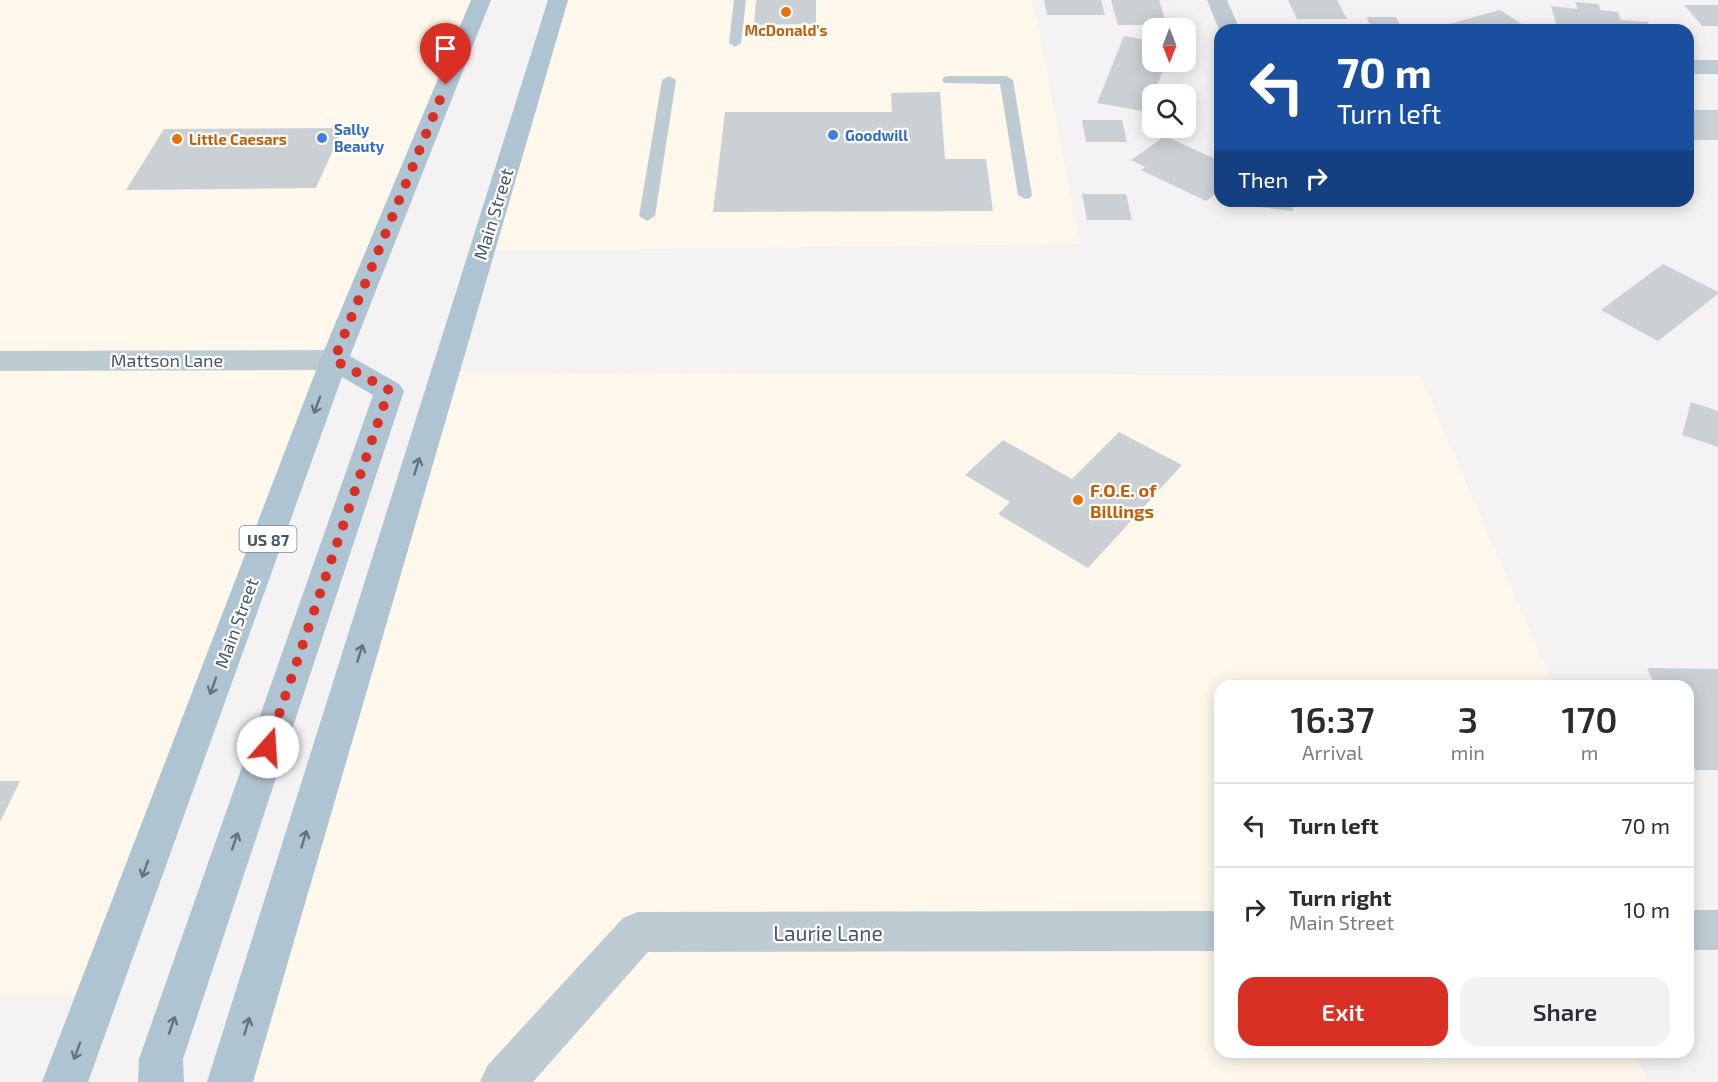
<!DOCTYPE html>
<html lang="en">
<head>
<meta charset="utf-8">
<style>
  :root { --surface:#fff; --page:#f2f2f3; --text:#2b2b33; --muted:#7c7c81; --line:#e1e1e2; --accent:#d93025 }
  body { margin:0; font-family:"Exo 2",sans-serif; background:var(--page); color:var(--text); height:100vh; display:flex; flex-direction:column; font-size:22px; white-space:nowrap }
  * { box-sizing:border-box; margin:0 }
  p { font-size:20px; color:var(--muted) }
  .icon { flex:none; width:33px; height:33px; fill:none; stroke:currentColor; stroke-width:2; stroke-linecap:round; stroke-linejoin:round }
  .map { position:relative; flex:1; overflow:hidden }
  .side { position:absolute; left:1214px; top:680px; width:480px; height:378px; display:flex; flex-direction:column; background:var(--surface); border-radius:18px; box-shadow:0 3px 15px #0003 }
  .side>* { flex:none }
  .guide { position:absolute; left:1214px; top:24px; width:480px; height:183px; border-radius:18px; box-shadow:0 3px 15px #0003; background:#1a4fa0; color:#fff; overflow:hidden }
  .needle { width:39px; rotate:180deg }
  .fabs { position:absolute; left:1142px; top:18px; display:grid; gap:12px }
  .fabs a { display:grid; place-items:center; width:54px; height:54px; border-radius:12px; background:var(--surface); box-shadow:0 3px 15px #0003; font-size:30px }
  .pin { position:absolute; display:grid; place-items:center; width:51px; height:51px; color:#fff; margin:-62px -26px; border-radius:50% 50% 50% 0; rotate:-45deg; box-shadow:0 0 6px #0007 }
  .pin .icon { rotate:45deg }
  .me { position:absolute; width:66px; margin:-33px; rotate:19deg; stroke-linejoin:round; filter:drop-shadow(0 0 4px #0008) }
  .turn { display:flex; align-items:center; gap:21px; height:126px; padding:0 24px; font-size:27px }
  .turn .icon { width:78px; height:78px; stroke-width:2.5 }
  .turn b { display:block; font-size:42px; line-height:51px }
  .then { display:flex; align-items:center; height:57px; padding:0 24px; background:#0003; gap:12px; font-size:22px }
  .eta { display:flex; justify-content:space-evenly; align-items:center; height:102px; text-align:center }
  .eta b { font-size:36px; font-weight:600; line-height:42px }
  .primary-button { display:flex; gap:12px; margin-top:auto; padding:12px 24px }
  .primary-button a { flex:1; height:69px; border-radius:18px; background:var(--accent); color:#fff; font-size:24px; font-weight:600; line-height:69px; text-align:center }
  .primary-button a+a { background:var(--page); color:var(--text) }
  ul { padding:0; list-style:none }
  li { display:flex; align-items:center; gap:18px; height:84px; padding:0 24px; border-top:2px solid var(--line) }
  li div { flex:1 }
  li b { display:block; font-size:22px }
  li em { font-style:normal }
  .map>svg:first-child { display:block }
  .commercial { fill:#fef7ec }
  .building { fill:#cbd0d5 }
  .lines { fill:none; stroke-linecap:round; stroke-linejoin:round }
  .service { fill:#becbd3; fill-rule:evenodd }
  .minor { fill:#becbd3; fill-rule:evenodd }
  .primary { fill:#afc4d3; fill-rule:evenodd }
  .oneway { stroke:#61737e }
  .route { stroke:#d93025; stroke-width:10; stroke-dasharray:0 18 }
  .food-dot { fill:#e8710a; stroke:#fff; stroke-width:2 }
  .shop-dot { fill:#3f7fe0; stroke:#fff; stroke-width:2 }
  .labels { text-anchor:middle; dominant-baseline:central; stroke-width:4.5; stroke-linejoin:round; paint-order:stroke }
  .far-food-label { font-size:15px; font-weight:bold; fill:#c56008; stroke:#fff }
  .far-shop-label { font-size:15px; font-weight:bold; fill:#366cbe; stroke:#fff; text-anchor:start }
  .shield { fill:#fff; stroke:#7e8a91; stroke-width:1.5 }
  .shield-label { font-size:16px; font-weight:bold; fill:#475862 }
  .street-label { font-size:18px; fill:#475862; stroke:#fff }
  .food-label { font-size:18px; font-weight:bold; fill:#c56008; stroke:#fff; text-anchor:start }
  .near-street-label { font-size:21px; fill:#475862; stroke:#fff }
</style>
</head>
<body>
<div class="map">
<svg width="1718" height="1082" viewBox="0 0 1718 1082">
  <rect width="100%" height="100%" fill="#f4f2f2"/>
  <g class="commercial">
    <polygon points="0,0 478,0 97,996 0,996"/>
    <polygon points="558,0 1033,0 1080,244 482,251"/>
    <polygon points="446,372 1421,376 1553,685 1220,686 1220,1052 1635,1052 1647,1082 229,1082"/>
  </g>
  <g class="building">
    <polygon points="756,0 816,0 816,24 754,25"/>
    <polygon points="1044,0 1101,0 1105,15 1047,15"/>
    <polygon points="1111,0 1159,0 1167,25 1118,25"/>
    <polygon points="1288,0 1337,0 1347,19 1297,19"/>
    <polygon points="1575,2 1599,4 1600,10 1618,12 1621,20 1648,22 1651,30 1558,30 1551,6 1578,9"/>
    <polygon points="1684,5 1718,5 1718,26 1702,26"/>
    <polygon points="1500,10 1531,30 1437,30 1434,28"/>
    <polygon points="1366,17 1396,17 1403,30 1373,30"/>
    <polygon points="1124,36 1152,41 1152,62 1166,62 1154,94 1152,94 1148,112 1097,103"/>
    <polygon points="940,92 945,159 986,159 993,211 713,212 725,112 892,112 891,93"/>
    <rect x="1688" y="110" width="30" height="30"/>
    <polygon points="1082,120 1122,120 1127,142 1086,142"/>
    <polygon points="343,128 316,188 126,190 164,129"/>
    <polygon points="1165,136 1220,161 1220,191 1206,201 1141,170 1145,167 1131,160"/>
    <polygon points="1082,194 1126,194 1132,220 1087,220"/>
    <polygon points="1240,201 1293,201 1293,211 1240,205"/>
    <polygon points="1663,264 1718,292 1718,294 1658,341 1601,310"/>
    <polygon points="1691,402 1718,411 1718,447 1682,435"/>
    <polygon points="1119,432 1182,465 1088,568 998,514 1010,502 965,475 1003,440 1072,479"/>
    <polygon points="1647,668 1718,669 1718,770 1696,770 1688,753 1688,686 1655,686"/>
    <polygon points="0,781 20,781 0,822"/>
  </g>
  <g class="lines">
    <g class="service">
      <polygon points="734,0 746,0 741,43 735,47 729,43"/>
      <polygon points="669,76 676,80 655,216 647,221 639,216 662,80"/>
      <polygon points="949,76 1006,76 1013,80 1032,195 1030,198 1025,199 1018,195 1000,84 944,83 942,80 944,77"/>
    </g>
    <g class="minor">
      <polygon points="1207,0 1227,0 1240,30 1220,30 1220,32"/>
      <rect x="1688" y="60" width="30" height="14"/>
      <polygon points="334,350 344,353 348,360 344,367 334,370 0,371 0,351"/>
      <rect x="1688" y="910" width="30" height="40"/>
      <polygon points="1220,911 1220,951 648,952 533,1082 480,1082 487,1066 623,918 638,912"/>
    </g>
    <g class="primary">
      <polygon points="471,0 491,0 350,356 399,384 404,391 183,1059 184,1082 138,1082 139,1059 373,395 342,377 88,1082 42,1082 320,360"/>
      <polygon points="548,0 568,0 253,1082 207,1082"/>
    </g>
  </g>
  <defs><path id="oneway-shaft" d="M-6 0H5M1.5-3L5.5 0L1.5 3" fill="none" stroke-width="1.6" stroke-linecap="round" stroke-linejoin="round" transform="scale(1.5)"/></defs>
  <g class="oneway">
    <use href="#oneway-shaft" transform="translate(317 405) rotate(110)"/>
    <use href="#oneway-shaft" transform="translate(417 466) rotate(-73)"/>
    <use href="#oneway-shaft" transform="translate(360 653) rotate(-73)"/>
    <use href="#oneway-shaft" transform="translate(213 686) rotate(110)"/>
    <use href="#oneway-shaft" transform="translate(304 839) rotate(-73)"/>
    <use href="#oneway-shaft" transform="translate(235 841) rotate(-71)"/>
    <use href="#oneway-shaft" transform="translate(145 869) rotate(110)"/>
    <use href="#oneway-shaft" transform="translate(172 1025) rotate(-71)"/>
    <use href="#oneway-shaft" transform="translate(247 1026) rotate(-73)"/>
    <use href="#oneway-shaft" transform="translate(77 1051) rotate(110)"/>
  </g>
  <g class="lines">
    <polyline class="route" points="268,747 389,390 334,360 446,85"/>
  </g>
  <g class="food-dot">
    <circle cx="786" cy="12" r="6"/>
    <circle cx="177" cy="139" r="6"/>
    <circle cx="1078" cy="500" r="6"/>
  </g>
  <g class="shop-dot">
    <circle cx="833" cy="135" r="6"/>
    <circle cx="322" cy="138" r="6"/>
  </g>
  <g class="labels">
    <g class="far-food-label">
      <text x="786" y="30">McDonald's</text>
      <text x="189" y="139" text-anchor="start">Little Caesars</text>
    </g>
    <g class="far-shop-label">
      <text x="334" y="129">Sally<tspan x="334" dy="17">Beauty</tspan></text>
      <text x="845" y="135">Goodwill</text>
    </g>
    <rect class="shield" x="239.5" y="526" width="57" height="26" rx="4.5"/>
    <g class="shield-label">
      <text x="268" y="539">US 87</text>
    </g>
    <g class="street-label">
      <text transform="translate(493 214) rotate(-73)">Main Street</text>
      <text x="167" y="360">Mattson Lane</text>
      <text transform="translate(236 623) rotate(-70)">Main Street</text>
    </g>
    <g class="food-label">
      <text x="1090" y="490">F.O.E. of<tspan x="1090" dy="21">Billings</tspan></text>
    </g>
    <g class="near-street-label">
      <text x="828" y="932">Laurie Lane</text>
    </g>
  </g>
</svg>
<div class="fabs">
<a><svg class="needle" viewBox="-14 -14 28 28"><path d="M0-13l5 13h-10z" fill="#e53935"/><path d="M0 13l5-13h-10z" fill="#7c7c81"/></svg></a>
<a><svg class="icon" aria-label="search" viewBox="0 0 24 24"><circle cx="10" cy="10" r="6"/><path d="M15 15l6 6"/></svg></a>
</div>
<div class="pin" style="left:446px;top:85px;background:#d93025"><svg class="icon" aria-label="arrive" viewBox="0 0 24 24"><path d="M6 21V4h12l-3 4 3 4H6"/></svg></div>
<svg class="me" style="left:268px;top:747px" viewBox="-20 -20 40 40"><circle r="19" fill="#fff"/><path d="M0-13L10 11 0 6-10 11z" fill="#d93025"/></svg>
<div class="guide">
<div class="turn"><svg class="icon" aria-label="left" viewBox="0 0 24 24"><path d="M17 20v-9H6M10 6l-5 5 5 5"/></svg><div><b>70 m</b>Turn left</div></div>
<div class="then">Then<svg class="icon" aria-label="right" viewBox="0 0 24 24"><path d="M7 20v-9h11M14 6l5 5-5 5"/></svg></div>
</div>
<section class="side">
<div class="eta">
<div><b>16:37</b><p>Arrival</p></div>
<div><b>3</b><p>min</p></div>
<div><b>170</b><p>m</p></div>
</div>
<ul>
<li><svg class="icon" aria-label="left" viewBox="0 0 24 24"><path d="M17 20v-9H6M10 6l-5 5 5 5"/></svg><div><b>Turn left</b></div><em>70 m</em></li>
<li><svg class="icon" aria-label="right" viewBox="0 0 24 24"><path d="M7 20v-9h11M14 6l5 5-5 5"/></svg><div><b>Turn right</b><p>Main Street</p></div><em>10 m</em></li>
</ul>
<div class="primary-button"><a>Exit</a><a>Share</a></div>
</section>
</div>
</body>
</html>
